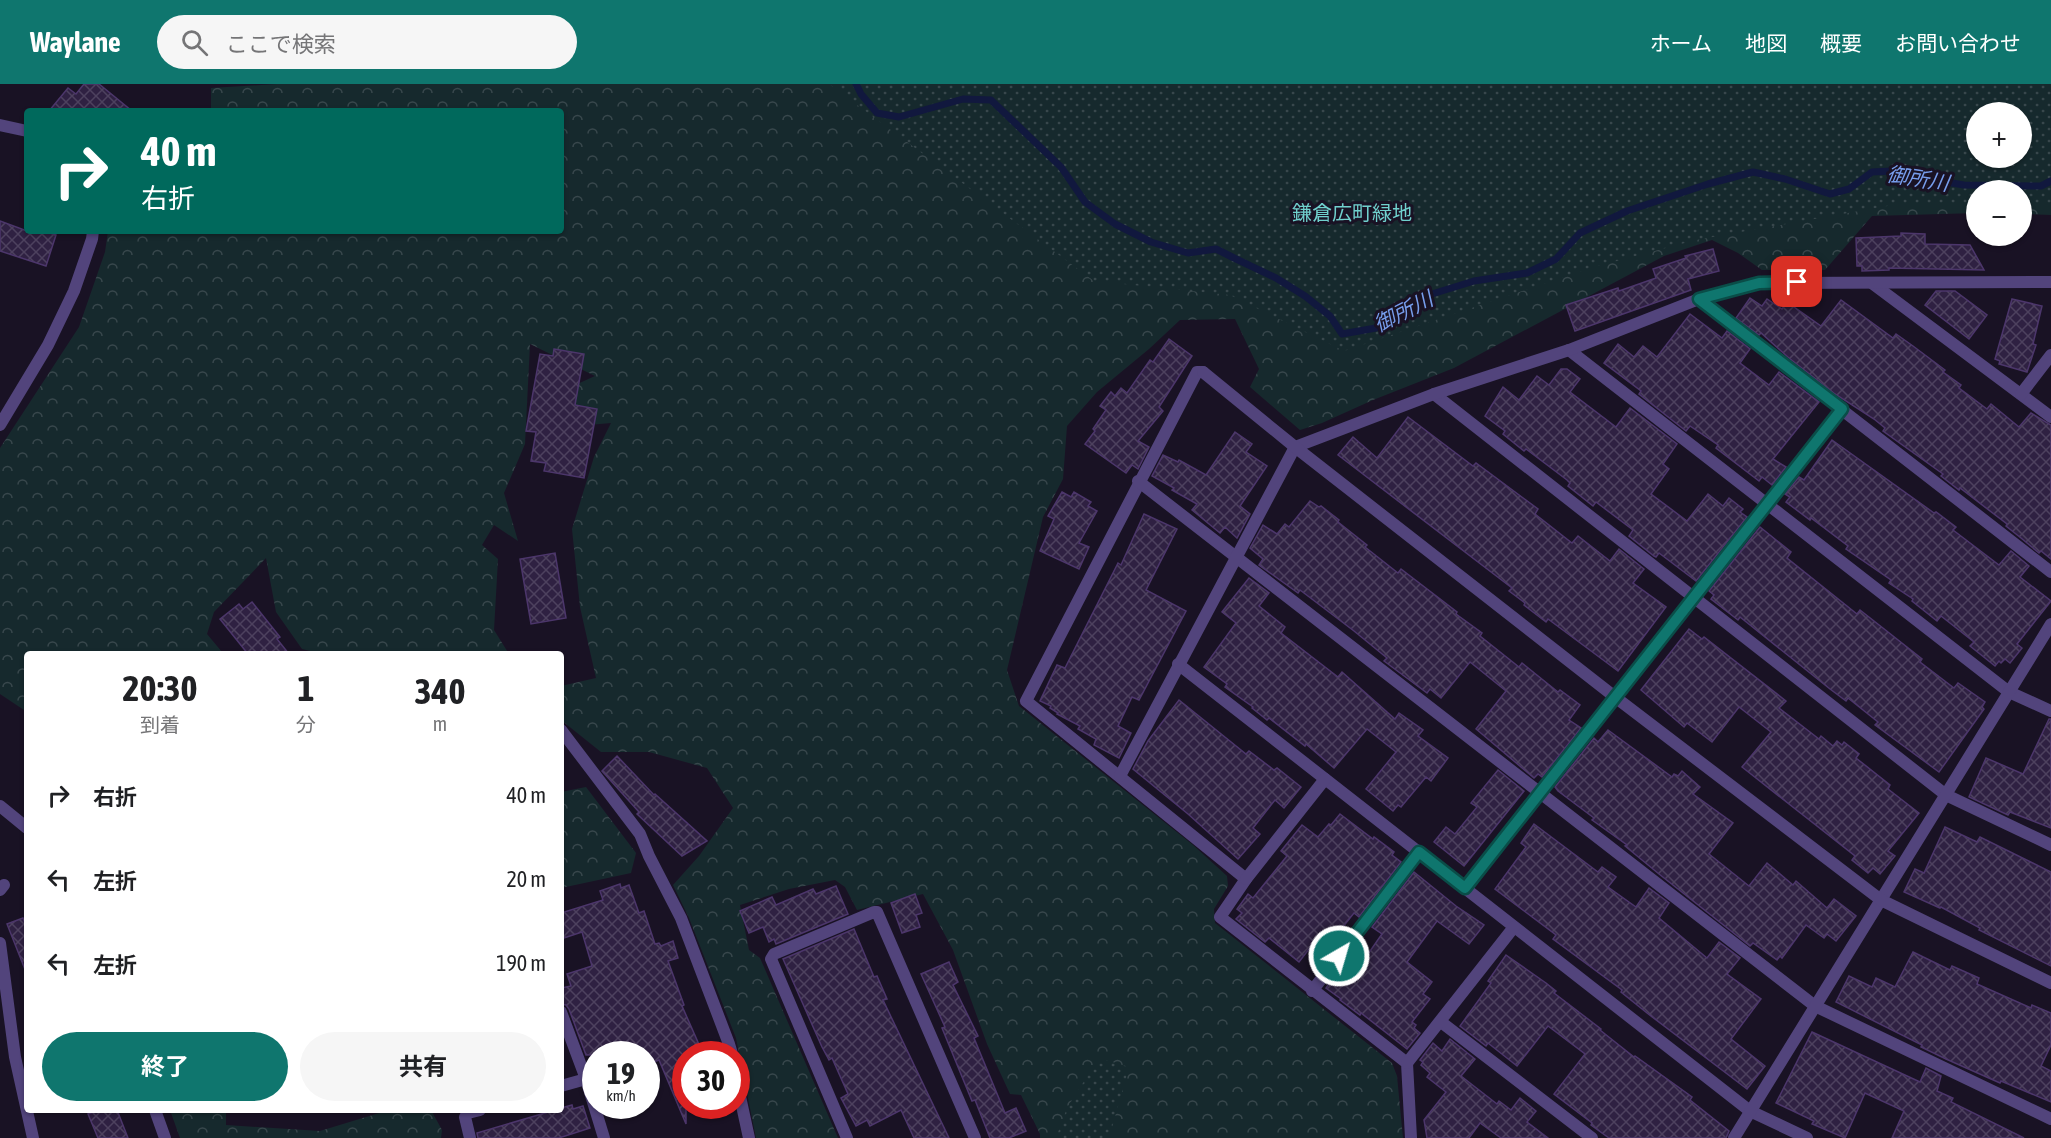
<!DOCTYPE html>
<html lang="ja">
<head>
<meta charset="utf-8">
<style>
  :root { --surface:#fff; --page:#f6f6f6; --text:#202124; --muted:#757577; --accent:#0f766e }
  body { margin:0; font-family:"Asap Condensed","Noto Sans JP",sans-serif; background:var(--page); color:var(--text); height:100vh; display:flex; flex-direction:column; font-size:22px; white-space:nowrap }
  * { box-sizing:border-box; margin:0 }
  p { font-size:20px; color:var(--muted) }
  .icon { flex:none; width:33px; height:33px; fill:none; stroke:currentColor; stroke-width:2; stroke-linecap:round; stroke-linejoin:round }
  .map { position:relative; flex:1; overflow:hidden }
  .drawer { position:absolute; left:24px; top:567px; width:540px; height:462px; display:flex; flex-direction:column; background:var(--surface); border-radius:6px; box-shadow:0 2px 4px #0004 }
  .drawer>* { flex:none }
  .banner { position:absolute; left:24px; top:24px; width:540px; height:126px; border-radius:6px; box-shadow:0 2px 4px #0004; background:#00695c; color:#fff; overflow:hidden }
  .fabs { position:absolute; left:1966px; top:18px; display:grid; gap:12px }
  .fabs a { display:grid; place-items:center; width:66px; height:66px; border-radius:50%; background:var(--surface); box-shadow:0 2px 4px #0004; font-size:30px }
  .speed { position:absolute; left:582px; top:957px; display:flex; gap:12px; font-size:30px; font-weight:700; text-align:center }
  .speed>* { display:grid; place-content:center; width:78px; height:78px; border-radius:50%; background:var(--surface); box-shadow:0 2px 4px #0004; line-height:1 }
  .speed small { font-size:15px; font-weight:400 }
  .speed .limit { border:9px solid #d22; background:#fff; color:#111 }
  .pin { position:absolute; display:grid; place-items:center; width:51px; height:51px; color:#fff; margin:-26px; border-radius:12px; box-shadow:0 3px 9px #0006 }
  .me { position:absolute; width:66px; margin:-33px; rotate:38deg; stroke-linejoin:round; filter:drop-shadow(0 0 4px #0008) }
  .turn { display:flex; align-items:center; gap:21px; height:126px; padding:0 18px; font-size:27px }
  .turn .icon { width:78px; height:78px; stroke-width:2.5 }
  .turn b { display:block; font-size:42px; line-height:51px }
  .eta { display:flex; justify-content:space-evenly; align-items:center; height:102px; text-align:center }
  .eta b { font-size:36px; font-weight:700; line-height:42px }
  .button { display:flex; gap:12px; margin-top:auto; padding:12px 18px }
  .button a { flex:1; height:69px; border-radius:36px; background:var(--accent); color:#fff; font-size:24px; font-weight:700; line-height:69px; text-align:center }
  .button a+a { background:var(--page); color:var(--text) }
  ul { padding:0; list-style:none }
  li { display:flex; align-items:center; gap:18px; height:84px; padding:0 18px }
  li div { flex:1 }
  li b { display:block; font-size:22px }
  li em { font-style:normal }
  header { display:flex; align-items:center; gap:36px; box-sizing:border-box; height:84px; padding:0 30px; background:var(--accent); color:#fff }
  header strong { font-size:28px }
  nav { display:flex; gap:33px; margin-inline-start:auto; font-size:21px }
  .search { width:420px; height:54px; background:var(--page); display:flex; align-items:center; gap:15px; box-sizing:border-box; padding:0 21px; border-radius:33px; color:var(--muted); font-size:22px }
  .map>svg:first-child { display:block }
  .forest { fill:url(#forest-crowns) }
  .park { fill:url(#park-dots); fill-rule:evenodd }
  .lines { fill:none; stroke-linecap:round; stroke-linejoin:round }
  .stream { stroke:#11183e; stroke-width:7 }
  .building { fill:url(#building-cross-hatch); stroke:#4c366b; stroke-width:1.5 }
  .minor { stroke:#52447c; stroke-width:12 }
  .tertiary { stroke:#52447c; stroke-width:12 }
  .route-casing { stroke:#0a4d48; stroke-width:15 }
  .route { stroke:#0f766e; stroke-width:10 }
  .labels { text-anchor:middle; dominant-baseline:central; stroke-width:6; stroke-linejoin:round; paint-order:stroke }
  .park-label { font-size:20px; fill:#70d0cd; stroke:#191224 }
  .water-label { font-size:21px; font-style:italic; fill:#779dec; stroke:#191224 }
</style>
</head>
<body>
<header>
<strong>Waylane</strong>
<div class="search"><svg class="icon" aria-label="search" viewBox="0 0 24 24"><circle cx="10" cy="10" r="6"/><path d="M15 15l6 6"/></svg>ここで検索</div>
<nav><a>ホーム</a><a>地図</a><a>概要</a><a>お問い合わせ</a></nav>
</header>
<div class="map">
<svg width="2051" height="1054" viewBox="0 0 2051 1054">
  <defs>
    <pattern id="forest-crowns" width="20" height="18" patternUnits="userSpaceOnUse" patternTransform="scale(1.5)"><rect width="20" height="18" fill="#16292d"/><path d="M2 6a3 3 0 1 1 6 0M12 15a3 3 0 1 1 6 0" fill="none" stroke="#38474c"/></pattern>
    <pattern id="park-dots" width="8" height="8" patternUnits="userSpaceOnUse" patternTransform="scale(1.5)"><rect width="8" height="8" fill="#16292d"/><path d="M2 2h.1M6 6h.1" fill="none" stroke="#38474c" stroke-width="1.8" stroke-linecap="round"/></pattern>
    <pattern id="building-cross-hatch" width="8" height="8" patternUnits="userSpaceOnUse" patternTransform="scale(1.5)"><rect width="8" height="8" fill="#2f2142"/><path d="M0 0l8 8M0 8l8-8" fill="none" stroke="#4d415e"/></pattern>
  </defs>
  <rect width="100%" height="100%" fill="#191224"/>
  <g class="forest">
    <polygon points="277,0 895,0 1443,195 2051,90 2051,131 2022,130 2022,106 1977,106 1977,129 1872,132 1825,186 1762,186 1738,169 1712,156 1664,172 1454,284 1373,316 1322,339 1300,346 1250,303 1259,285 1235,235 1180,236 1149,265 1097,308 1067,342 1063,395 1043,433 1007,586 1019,622 1193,761 1227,792 1228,802 1214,825 1215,839 1392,979 1397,992 1403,1054 1040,1054 1040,1050 1021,1011 1010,1010 987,960 953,866 923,810 857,826 845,803 835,796 789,805 740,821 749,866 760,874 838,1054 756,1054 736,954 689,834 673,801 699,772 733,724 707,684 649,668 601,668 561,636 561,602 596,594 580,523 572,445 594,373 611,339 577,342 569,325 573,302 595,292 530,260 525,360 504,409 518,457 494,441 482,461 498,475 494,546 509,570 323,570 302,565 276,528 266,474 214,528 207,550 222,568 217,570 27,570 27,628 0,610 0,364 79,243 105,168 108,147 561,147 561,27 211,27 211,4"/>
    <polygon points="586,703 636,769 631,789 561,804 561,708"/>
    <polygon points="170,1026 226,1026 226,1041 320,1047 389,1026 431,1026 442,1046 441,1054 180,1054"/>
  </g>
  <g class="park">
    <path d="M829,0H2051V119H2022V106H1977V119H1904L1696,156L1594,183L1344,267L1230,211L1094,197ZM1977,28H2022V74H1977Z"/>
    <polygon points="1099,974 1129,983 1109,1054 1056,1054 1067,1024"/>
  </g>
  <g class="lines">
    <polyline class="stream" points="856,0 861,10 877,29 899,33 963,15 991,16 1061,83 1085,118 1115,140 1151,158 1188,169 1216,165 1232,173 1276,194 1305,212 1330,232 1342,250 1376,244 1403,225 1432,210 1474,197 1527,189 1556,175 1580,149 1627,127 1708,100 1753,88 1785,95 1830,110 1849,105 1872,88 1892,87 1934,96 1964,101 2041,102 2051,97"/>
  </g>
  <g class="building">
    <polygon points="84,0 99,0 132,27 49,27 68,4 76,10"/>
    <polygon points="0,137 27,147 44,147 56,151 46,182 0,167"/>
    <polygon points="1901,149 1925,150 1925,160 1970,161 1984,186 1889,184 1889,186 1862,187 1862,182 1857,182 1856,154 1901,152"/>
    <polygon points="1713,165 1719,187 1688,195 1691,206 1575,247 1566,221 1618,204 1619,207 1656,194 1653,185 1686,174 1685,172"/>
    <polygon points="1936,207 1955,207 1987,231 1969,255 1925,221"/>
    <polygon points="1750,214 1762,222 1767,215 1782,225 1787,218 1821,242 1841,216 1893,254 1896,250 1913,262 1945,286 1943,288 1961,301 1959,304 1987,325 1991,320 2019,343 2031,329 2051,341 2051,475 2041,467 2039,469 2021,454 2006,442 2007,440 1960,404 1959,406 1941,392 1943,390 1883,347 1885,344 1874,335 1835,310 1789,274 1761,249 1759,251 1736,234"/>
    <polygon points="2012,215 2042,222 2033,260 2036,261 2027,288 1999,280 2000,277 1995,275"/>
    <polygon points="1690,230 1722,254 1727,247 1750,265 1740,279 1769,301 1779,288 1819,318 1773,375 1786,383 1772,401 1762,393 1759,397 1716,364 1718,361 1690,342 1686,347 1639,310 1641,307 1604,279 1618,260 1634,273 1643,262 1657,273"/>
    <polygon points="1169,255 1192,272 1159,323 1163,327 1138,357 1149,363 1138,385 1132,381 1126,389 1085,360 1095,347 1093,345 1106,326 1100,322 1111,308 1115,312 1121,304 1127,309 1150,276 1153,278"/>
    <polygon points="554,265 584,270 575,321 597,325 584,394 544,387 546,379 531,377 536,348 526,347 540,270 553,272"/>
    <polygon points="1561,285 1567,285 1580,295 1570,308 1616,343 1630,324 1677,360 1663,380 1669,385 1651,410 1687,437 1708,410 1723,422 1729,414 1743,425 1740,428 1747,433 1696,497 1659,469 1656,473 1654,472 1629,452 1633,446 1596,418 1593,422 1568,402 1570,399 1567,396 1526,365 1524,367 1503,350 1505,347 1485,332 1503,303 1519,316 1537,292 1549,301"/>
    <polygon points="1408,333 1473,382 1476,379 1538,425 1535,430 1572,459 1578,452 1610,477 1619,465 1644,485 1633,499 1666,523 1618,587 1548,535 1546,538 1524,521 1525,519 1509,507 1512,504 1338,371 1353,353 1377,374"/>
    <polygon points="1235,348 1252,360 1246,368 1267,382 1240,422 1250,430 1237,454 1225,443 1220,449 1192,426 1197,420 1172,406 1174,404 1152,392 1163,371 1178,378 1179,376 1206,391"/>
    <polygon points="1832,356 1934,429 1936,428 1956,443 1953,446 1999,481 2011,467 2029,482 2020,493 2051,517 2017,560 2022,564 2010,579 2005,575 2001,579 1999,577 1995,582 1970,562 1974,558 1941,532 1937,537 1912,517 1913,515 1889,499 1891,496 1846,465 1848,462 1811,434 1810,436 1786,418 1790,413 1785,410 1799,393 1804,396"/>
    <polygon points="1062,408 1071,413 1074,408 1091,418 1088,422 1097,427 1079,459 1089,463 1079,485 1040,467 1054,435 1048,432"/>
    <polygon points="1310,417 1319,423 1321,422 1339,436 1338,438 1367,461 1365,463 1398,489 1401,485 1457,528 1456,530 1482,549 1480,552 1519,583 1522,579 1558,608 1560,606 1580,621 1569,636 1581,644 1542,693 1538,690 1534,694 1476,645 1506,607 1470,578 1441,614 1430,605 1427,609 1384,577 1387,574 1354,547 1300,506 1298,509 1259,481 1263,475 1250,464 1263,441 1277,450 1285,440 1289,443"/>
    <polygon points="1144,430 1177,445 1146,506 1186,527 1139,616 1132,613 1118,642 1131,649 1119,674 1094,661 1096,655 1078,645 1080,642 1057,630 1058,629 1050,624 1051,622 1040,617 1057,581 1065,584 1118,479 1121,481"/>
    <polygon points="1760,443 1791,468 1787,474 1857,530 1860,526 1888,548 1922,575 1920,578 1954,604 1958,599 1985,618 1982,623 1984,625 1939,688 1875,641 1878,638 1848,614 1846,617 1830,605 1740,533 1738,536 1711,515 1714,511 1709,507"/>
    <polygon points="555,469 566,534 531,540 520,475"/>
    <polygon points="1249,494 1269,509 1259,522 1285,543 1281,549 1338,593 1342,588 1395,635 1399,629 1423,646 1418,652 1448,674 1431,697 1426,693 1401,723 1398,721 1393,727 1366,705 1396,668 1367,645 1334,684 1306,660 1305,662 1269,634 1267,636 1252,624 1253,623 1225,603 1227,600 1204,583 1236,539 1222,528"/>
    <polygon points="252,518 280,553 277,555 289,570 248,570 220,535 239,520 243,525"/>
    <polygon points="1689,545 1702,555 1704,553 1786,617 1779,624 1819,655 1821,652 1833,662 1837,657 1842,661 1844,658 1859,670 1856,674 1890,701 1888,705 1919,729 1888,767 1895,772 1880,790 1873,784 1868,789 1852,776 1855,772 1742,683 1771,648 1739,623 1712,658 1687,639 1684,643 1641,606"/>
    <polygon points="1179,616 1246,670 1249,667 1274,686 1277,684 1301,703 1284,724 1275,716 1253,744 1260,750 1238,775 1188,730 1133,685 1148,657"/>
    <polygon points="2049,635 2051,635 2051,744 2010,728 2008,731 1969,713 1986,674 2023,690"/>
    <polygon points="1608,646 1672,693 1674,690 1678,692 1682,687 1700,703 1693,710 1733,739 1709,770 1749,802 1767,779 1793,801 1796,797 1827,824 1834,815 1856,832 1836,857 1827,850 1824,854 1806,841 1782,874 1780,872 1777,876 1753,859 1750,862 1659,790 1625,762 1627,761 1592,736 1594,734 1558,707 1555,703 1594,654 1598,658"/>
    <polygon points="617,672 654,711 655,710 707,757 682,772 637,730 639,728 602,687"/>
    <polygon points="1498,686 1524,707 1464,782 1434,758 1446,743 1455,750 1477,723 1471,719"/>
    <polygon points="1340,730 1373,755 1374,753 1394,768 1392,771 1401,778 1359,833 1354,829 1330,859 1320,851 1299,878 1269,854 1265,858 1236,835 1242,829 1237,825 1248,810 1253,814 1287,772 1281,767 1302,741 1318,753 1329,740 1331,741"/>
    <polygon points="1534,740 1598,788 1602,783 1616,793 1608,803 1636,823 1649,804 1669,819 1659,834 1707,874 1719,858 1740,874 1727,890 1761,915 1731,955 1765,982 1747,1005 1647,929 1621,908 1622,906 1553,855 1556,851 1495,805 1526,763 1521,759"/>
    <polygon points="1945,743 1977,758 1980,753 2051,788 2051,882 1979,846 1980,844 1941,823 1940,824 1904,808 1915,785 1924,789"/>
    <polygon points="1414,788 1456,822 1484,841 1469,860 1437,837 1407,878 1432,898 1423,910 1430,915 1412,938 1416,941 1414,944 1420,949 1407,965 1361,929 1360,931 1340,916 1341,915 1326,904 1340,884 1352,893 1382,850 1372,843"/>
    <polygon points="620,800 621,804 629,801 639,829 644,827 655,860 659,859 661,862 673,857 678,874 668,877 684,921 682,922 701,965 686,970 686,1040 659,976 646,981 646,970 586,971 569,925 566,921 561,920 561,904 571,902 567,890 592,882 582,848 561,855 561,829 603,816 600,807"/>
    <polygon points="836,802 848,830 776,860 774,855 769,858 763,843 749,849 740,827 772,813 776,821 813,805 816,810"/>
    <polygon points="915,810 922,829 916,831 920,843 902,849 891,819"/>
    <polygon points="23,834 27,844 26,888 7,840"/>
    <polygon points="854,845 874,893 877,892 887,915 883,916 949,1054 914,1054 901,1026 870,1042 867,1036 856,1042 841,1014 848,1010 832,974 829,976 822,963 783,875"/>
    <polygon points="1913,868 1950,886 1952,882 1979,894 1977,900 2031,924 2032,921 2051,929 2051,961 2041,982 2051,987 2051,1018 2001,997 2000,999 1946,975 1921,963 1922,961 1836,918 1849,892 1872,903 1876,894 1895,903"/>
    <polygon points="1506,871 1546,899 1556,907 1554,909 1601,945 1600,946 1634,973 1635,972 1692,1013 1690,1016 1729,1047 1726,1054 1609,1054 1591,1041 1592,1039 1554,1010 1585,970 1548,942 1517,982 1488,959 1486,962 1460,942 1491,899 1488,897"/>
    <polygon points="949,878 958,898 953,901 978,952 974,954 1005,1029 1016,1024 1026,1047 1009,1054 990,1054 975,1016 972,1017 942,944 945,943 921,890"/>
    <polygon points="1812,948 1920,998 1926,984 1941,992 1937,1007 1953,1014 1951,1018 2024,1054 1892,1054 1904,1027 1867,1010 1865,1009 1845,1054 1812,1040 1814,1037 1776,1019"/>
    <polygon points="1450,955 1475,975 1461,992 1497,1020 1499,1017 1511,1026 1520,1014 1536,1027 1527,1038 1548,1054 1501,1054 1480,1039 1469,1054 1427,1054 1424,1036 1446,1008 1427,993 1430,989 1421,981 1423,978 1420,976 1433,959 1442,967"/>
    <polygon points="572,1021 573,1025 583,1022 590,1044 559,1054 478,1054 477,1049 555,1026 561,1026 561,1024"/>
    <polygon points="98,1026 117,1026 128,1054 98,1054 88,1030"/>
  </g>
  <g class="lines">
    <g class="minor">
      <polyline points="1873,200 2051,333"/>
      <polyline points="1699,215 2051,488"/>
      <polyline points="1569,266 2009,608 2051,627"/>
      <polyline points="1203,288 1197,288 1026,617 1246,795 1220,833 1407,979 1411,1054"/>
      <polyline points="1434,310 1946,711 2051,761"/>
      <polyline points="2021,310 2051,271"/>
      <polyline points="1138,397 1815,922 2051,1035"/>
      <polyline points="1178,580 1750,1027 1807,1054"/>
      <polyline points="561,646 640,750 649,772 681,834 729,960 732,970"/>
      <polyline points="1120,692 1295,363 1434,310 1569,266 1699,215 1759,199 2051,198"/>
      <polyline points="1246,795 1325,695"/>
      <polyline points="1465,805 1842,325"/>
      <polyline points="0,806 4,801"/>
      <polyline points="0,859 15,973 33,1054"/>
      <polyline points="1312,907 1419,768"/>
      <polyline points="561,928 586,995 604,1054"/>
      <polyline points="1441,938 1592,1054"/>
      <polyline points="1407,979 1514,843"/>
      <polyline points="736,994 749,1054"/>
      <polyline points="561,1002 586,995"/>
      <polyline points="470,1054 465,1033 468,1029 480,1026"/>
      <polyline points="847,1054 771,875 774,870 874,828 877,828 975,1054"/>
      <polyline points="1734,1054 2051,540"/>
    </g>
    <g class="tertiary">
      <polyline points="0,41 27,47"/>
      <polyline points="1203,288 1295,363 1615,613 1881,816 2051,899"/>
      <polyline points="0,341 48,261 74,207 92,155 93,147"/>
      <polyline points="0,722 27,744"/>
      <polyline points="155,1026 165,1054"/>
    </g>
  </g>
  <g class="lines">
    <defs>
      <polyline id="route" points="1339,872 1419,768 1465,804 1842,325 1699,215 1759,199 1797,198"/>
    </defs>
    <use href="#route" class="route-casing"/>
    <use href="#route" class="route"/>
  </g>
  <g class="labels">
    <g class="park-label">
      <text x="1352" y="128">鎌倉広町緑地</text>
    </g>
    <g class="water-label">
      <text transform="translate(1918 94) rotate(9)">御所川</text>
      <text transform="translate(1403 227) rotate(-27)">御所川</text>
    </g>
  </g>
</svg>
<div class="fabs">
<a>+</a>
<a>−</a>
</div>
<div class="speed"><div>19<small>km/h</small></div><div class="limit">30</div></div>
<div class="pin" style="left:1797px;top:198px;background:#d93025"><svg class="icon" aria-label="arrive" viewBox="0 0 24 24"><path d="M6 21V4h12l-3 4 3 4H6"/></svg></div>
<svg class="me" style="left:1339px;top:872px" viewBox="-20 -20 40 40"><circle r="17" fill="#0f766e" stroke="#fff" stroke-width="3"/><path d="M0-11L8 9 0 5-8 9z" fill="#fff"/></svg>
<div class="banner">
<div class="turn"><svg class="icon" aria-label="right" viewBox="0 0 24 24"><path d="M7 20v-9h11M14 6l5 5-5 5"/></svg><div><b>40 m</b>右折</div></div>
</div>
<section class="drawer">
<div class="eta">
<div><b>20:30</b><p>到着</p></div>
<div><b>1</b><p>分</p></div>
<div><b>340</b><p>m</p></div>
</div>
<ul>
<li><svg class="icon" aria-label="right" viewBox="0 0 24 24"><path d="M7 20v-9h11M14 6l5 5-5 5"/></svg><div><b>右折</b></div><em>40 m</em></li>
<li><svg class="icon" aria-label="left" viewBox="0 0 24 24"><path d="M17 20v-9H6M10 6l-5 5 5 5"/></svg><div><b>左折</b></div><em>20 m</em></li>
<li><svg class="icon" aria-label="left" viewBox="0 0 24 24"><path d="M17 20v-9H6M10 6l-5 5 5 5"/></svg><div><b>左折</b></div><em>190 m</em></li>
</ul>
<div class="button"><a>終了</a><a>共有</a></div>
</section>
</div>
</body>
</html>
